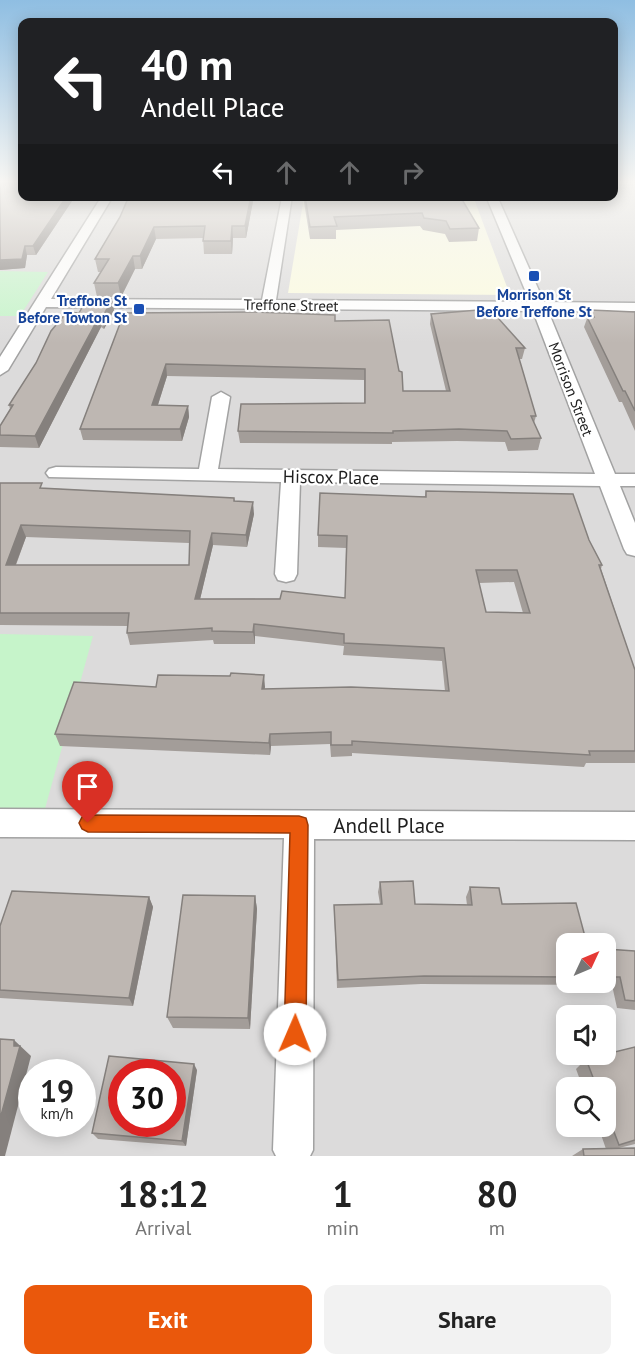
<!DOCTYPE html>
<html lang="en">
<head>
<meta charset="utf-8">
<style>
  :root { --surface:#fff; --page:#f2f2f2; --text:#222; --muted:#767676; --accent:#ea580c }
  body { margin:0; font-family:"PT Sans",sans-serif; background:var(--page); color:var(--text); height:100vh; display:flex; flex-direction:column; font-size:22px; white-space:nowrap }
  * { box-sizing:border-box; margin:0 }
  p { font-size:20px; color:var(--muted) }
  .icon { flex:none; width:33px; height:33px; fill:none; stroke:currentColor; stroke-width:2; stroke-linecap:round; stroke-linejoin:round }
  .map { position:relative; height:1156px; overflow:hidden }
  .panel { display:flex; flex-direction:column; background:var(--surface); flex:1 }
  .panel>* { flex:none }
  .hud { position:absolute; left:18px; top:18px; width:600px; height:183px; border-radius:12px; box-shadow:0 3px 15px #0003; background:#202124; color:#fff; overflow:hidden }
  .needle { width:39px; rotate:46deg }
  .tools { position:absolute; left:556px; top:933px; display:grid; gap:12px }
  .tools a { display:grid; place-items:center; width:60px; height:60px; border-radius:12px; background:var(--surface); box-shadow:0 3px 15px #0003; font-size:30px }
  .speed { position:absolute; left:18px; top:1059px; display:flex; gap:12px; font-size:30px; font-weight:700; text-align:center }
  .speed>* { display:grid; place-content:center; width:78px; height:78px; border-radius:50%; background:var(--surface); box-shadow:0 3px 15px #0003; line-height:1 }
  .speed small { font-size:15px; font-weight:400 }
  .speed .limit { border:9px solid #d22; background:#fff; color:#111 }
  .pin { position:absolute; display:grid; place-items:center; width:51px; height:51px; color:#fff; margin:-62px -26px; border-radius:50% 50% 50% 0; rotate:-45deg; box-shadow:0 0 6px #0007 }
  .pin .icon { rotate:45deg }
  .me { position:absolute; width:66px; margin:-33px; rotate:1deg; stroke-linejoin:round; filter:drop-shadow(0 0 4px #0008) }
  .turn { display:flex; align-items:center; gap:21px; height:126px; padding:0 24px; font-size:27px }
  .turn .icon { width:78px; height:78px; stroke-width:2.5 }
  .turn b { display:block; font-size:42px; line-height:51px }
  .lanes { display:flex; align-items:center; height:57px; padding:0 24px; background:#0003; justify-content:center; gap:30px; direction:ltr }
  .lanes .off { opacity:.35 }
  .eta { display:flex; justify-content:space-evenly; align-items:center; height:102px; text-align:center }
  .eta b { font-size:36px; font-weight:800; line-height:42px }
  .action { display:flex; gap:12px; margin-top:auto; padding:12px 24px }
  .action a { flex:1; height:69px; border-radius:12px; background:var(--accent); color:#fff; font-size:24px; font-weight:800; line-height:69px; text-align:center }
  .action a+a { background:var(--page); color:var(--text) }
  .map>svg:first-child { display:block }
  .residential { fill:#dcdbdb; fill-rule:evenodd }
  .education { fill:#fcfce0 }
  .park { fill:#c6f4ca }
  .lines { fill:none; stroke-linecap:round; stroke-linejoin:round }
  .minor-casing { stroke:#a2a2a2; stroke-width:3 }
  .minor { fill:#fff; fill-rule:evenodd }
  .wall { fill:#a39d99; fill-rule:evenodd }
  .shaded-wall { fill:#85807d }
  .building { fill:#beb7b2; stroke:#85807d; stroke-width:1.5; fill-rule:evenodd }
  .route { fill:#ea580c; stroke:#983908; stroke-width:1.5 }
  .transit-dot { fill:#1a4fb4; stroke:#fff; stroke-width:2 }
  .labels { text-anchor:middle; dominant-baseline:central; stroke-width:4.5; stroke-linejoin:round; paint-order:stroke }
  .far-transit-label { font-size:15px; font-weight:bold; fill:#164399; stroke:#fff }
  .far-street-label { font-size:15px; fill:#1e1e1e; stroke:#fff }
  .street-label { font-size:18px; fill:#1e1e1e; stroke:#fff }
  .near-street-label { font-size:21px; fill:#1e1e1e; stroke:#fff }
</style>
</head>
<body>
<div class="map">
<svg width="635" height="1156" viewBox="0 0 635 1156">
  <rect width="100%" height="100%" fill="#eeebe5"/>
  <path class="residential" d="M0,181L22,196H614V181H635V1156H0ZM567,944H606V982H567ZM567,1016H606V1054H567ZM32,1072H82V1124H32ZM122,1072H172V1124H122ZM567,1088H606V1126H567Z"/>
  <polygon class="education" points="473,196 510,295 288,293 304,197"/>
  <g class="park">
    <polygon points="0,271 48,272 20,316 0,316"/>
    <polygon points="0,634 93,636 41,823 0,823"/>
  </g>
  <g class="lines">
    <defs>
      <g id="minor">
        <polygon points="102,196 113,196 51,299 262,300 282,197 292,196 276,300 530,302 486,196 497,196 544,302 635,303 635,311 548,311 615,474 635,474 635,486 620,486 635,523 635,556 627,554 624,549 600,486 300,482 297,574 294,580 286,582 278,580 275,574 281,482 49,477 46,473 49,469 56,467 199,469 212,397 221,392 230,397 218,469 595,474 533,311 46,307 8,370 0,375 0,357"/>
        <polygon points="0,809 635,812 635,840 314,839 313,1150 310,1156 276,1156 273,1150 284,838 0,837"/>
      </g>
    </defs>
    <use href="#minor" class="minor-casing"/>
    <use href="#minor" class="minor"/>
  </g>
  <g class="wall">
    <polygon points="0,181 72,201 36,255 27,255 25,268 0,270"/>
    <polygon points="129,196 254,196 246,238 233,238 232,254 204,254 203,238 156,239 142,269 135,269 121,297 97,297 94,283 101,272 98,272 95,259 120,217"/>
    <polygon points="303,196 460,196 479,228 477,241 449,242 445,234 423,230 420,226 336,230 336,239 310,239"/>
    <polygon points="112,299 114,310 104,329 101,327 39,448 0,447 0,426 10,409 9,405 79,313"/>
    <polygon points="590,310 635,312 635,431 622,402 619,402 584,327"/>
    <polygon points="124,313 335,321 399,371 403,391 446,391 430,324 431,314 525,348 522,359 519,359 536,416 534,423 541,438 538,450 508,451 505,442 457,441 392,442 392,444 240,443 238,431 364,403 364,380 167,376 158,405 188,406 189,417 182,441 83,440 80,429"/>
    <path d="M0,483L44,488L234,498L235,501L254,514L247,547L213,545L200,599L345,598L346,548L318,547V535L425,496L426,491L589,540L602,565L601,569L635,670V763H586L584,767L352,753V756L331,757L330,744L271,746L270,755L60,746L55,734L156,687L230,676L264,675V689L445,691L442,661L343,655L344,646L255,636V644H214L213,640L130,645L127,633L128,626L0,625ZM26,537L189,543V565H16ZM514,582L523,613L486,612L479,583Z"/>
    <polygon points="380,882 415,904 467,905 466,897 470,887 502,904 567,944 567,982 606,982 606,949 635,951 635,1010 617,1008 612,985 421,984 337,988 334,905 380,904 378,892"/>
    <polygon points="255,896 257,909 250,1029 173,1028 167,1017"/>
    <polygon points="149,897 153,907 133,1006 0,998 0,926"/>
    <polygon points="635,1047 635,1144 619,1148 635,1156 572,1156 583,1149 606,1149 598,1126 606,1126 606,1088 583,1088 576,1069 586,1059"/>
    <polygon points="197,1070 186,1146 98,1139 92,1133"/>
  </g>
  <g class="shaded-wall">
    <polygon points="64,196 70,196 72,201 36,255 33,246"/>
    <polygon points="251,196 254,196 246,238 245,226"/>
    <polygon points="232,226 233,238 232,254 231,241"/>
    <polygon points="154,227 156,239 142,269 140,256"/>
    <polygon points="25,246 27,255 25,268 0,270 0,260"/>
    <polygon points="133,256 135,269 121,297 118,283"/>
    <polygon points="112,299 114,310 104,329 102,318"/>
    <polygon points="99,317 101,327 39,448 35,436"/>
    <polygon points="166,364 167,376 154,417 152,405"/>
    <polygon points="188,406 189,417 182,441 180,429"/>
    <polygon points="253,502 254,514 247,547 246,535"/>
    <polygon points="21,525 26,537 11,577 6,565"/>
    <polygon points="212,533 213,545 197,612 195,599"/>
    <polygon points="254,624 255,636 255,644 253,632"/>
    <polygon points="264,675 265,687 263,701 262,689"/>
    <polygon points="270,734 271,746 270,755 269,743"/>
    <polygon points="255,896 257,909 250,1029 248,1018"/>
    <polygon points="149,897 153,907 133,1006 129,998"/>
    <polygon points="14,1040 31,1056 5,1156 0,1156 0,1119"/>
    <polygon points="194,1064 197,1070 186,1146 182,1141"/>
  </g>
  <g class="building">
    <polygon points="0,181 22,181 22,196 67,196 33,246 25,246 22,259 0,260"/>
    <polygon points="129,196 251,196 245,226 232,226 231,241 203,241 205,226 154,227 140,256 133,256 118,283 94,283 109,259 95,259 120,217"/>
    <polygon points="305,196 460,196 479,228 450,229 446,221 424,218 422,213 334,217 337,226 310,227"/>
    <polygon points="87,299 112,299 102,318 99,317 35,436 0,435 0,426 13,405 9,405 36,363 51,331 67,312 79,313"/>
    <polygon points="490,309 525,348 516,348 536,416 531,416 541,438 511,439 507,431 459,429 393,431 393,433 238,431 241,404 365,403 365,369 166,364 152,405 188,406 180,429 80,429 124,313 254,312 335,315 335,321 389,320 399,371 402,372 403,391 450,391 431,314"/>
    <polygon points="590,310 635,312 635,411 625,391 623,391 587,317 594,317"/>
    <path d="M0,483H42L40,488L234,498V501L253,502L246,535L212,533L195,599H280L282,591L345,598L347,536L318,535L320,493L426,497V491L573,494L589,540L602,565H599L635,670V751H589L590,755L352,741V745H331V732L270,734L269,743L55,734L74,682L156,687L158,675L230,676L231,673L264,675L262,689L351,687L449,691L444,648L344,643V634L254,624L253,632L212,631V628L127,633L129,613H0ZM21,525L190,531L189,565H6ZM476,570H517L530,613L486,612Z"/>
    <polygon points="413,881 415,904 472,905 470,887 499,888 502,904 576,903 587,944 567,944 567,977 424,976 338,980 334,905 382,904 380,882"/>
    <polygon points="12,891 149,897 129,998 0,990 0,926"/>
    <polygon points="183,895 255,896 248,1018 167,1017"/>
    <polygon points="606,949 635,951 635,1001 625,1000 620,977 606,977"/>
    <polygon points="0,1039 14,1040 14,1046 20,1046 0,1119"/>
    <polygon points="635,1047 635,1140 619,1145 606,1111 606,1088 597,1088 586,1059"/>
    <path d="M109,1056L194,1064L182,1141L92,1133ZM122,1072H172V1124H122Z"/>
    <polygon points="635,1148 635,1156 584,1156 583,1149"/>
  </g>
  <linearGradient id="sky" x2="0" y2="1"><stop stop-color="#8fbee2"/><stop offset="0.53" stop-color="#f7f6f3"/><stop offset="1" stop-color="#f7f6f3" stop-opacity="0"/></linearGradient>
  <rect width="635" height="343" fill="url(#sky)"/>
  <polygon class="route" points="88,815 299,816 306,818 308,825 306,1034 303,1041 295,1045 287,1041 284,1034 290,833 88,832 82,829 79,823 82,817"/>
  <g class="transit-dot">
    <rect x="528" y="270" width="12" height="12" rx="3"/>
    <rect x="133" y="303" width="12" height="12" rx="3"/>
  </g>
  <g class="labels">
    <g class="far-transit-label">
      <text x="534" y="294">Morrison St<tspan x="534" dy="17">Before Treffone St</tspan></text>
      <text x="127" y="300" text-anchor="end">Treffone St<tspan x="127" dy="17">Before Towton St</tspan></text>
    </g>
    <g class="far-street-label">
      <text transform="translate(291 305) rotate(1)">Treffone Street</text>
      <text transform="translate(571 389) rotate(69)">Morrison Street</text>
    </g>
    <g class="street-label">
      <text transform="translate(331 477) rotate(1)">Hiscox Place</text>
    </g>
    <g class="near-street-label">
      <text x="389" y="825">Andell Place</text>
    </g>
  </g>
</svg>
<div class="tools">
<a><svg class="needle" viewBox="-14 -14 28 28"><path d="M0-13l5 13h-10z" fill="#e53935"/><path d="M0 13l5-13h-10z" fill="#767676"/></svg></a>
<a><svg class="icon" aria-label="sound" viewBox="0 0 24 24"><path d="M4 9h4l5-4v14l-5-4H4zM17 9q2 3 0 6"/></svg></a>
<a><svg class="icon" aria-label="search" viewBox="0 0 24 24"><circle cx="10" cy="10" r="6"/><path d="M15 15l6 6"/></svg></a>
</div>
<div class="speed"><div>19<small>km/h</small></div><div class="limit">30</div></div>
<div class="pin" style="left:88px;top:823px;background:#d93025"><svg class="icon" aria-label="arrive" viewBox="0 0 24 24"><path d="M6 21V4h12l-3 4 3 4H6"/></svg></div>
<svg class="me" style="left:295px;top:1034px" viewBox="-20 -20 40 40"><circle r="19" fill="#fff"/><path d="M0-13L10 11 0 6-10 11z" fill="#ea580c"/></svg>
<div class="hud">
<div class="turn"><svg class="icon" aria-label="left" viewBox="0 0 24 24"><path d="M17 20v-9H6M10 6l-5 5 5 5"/></svg><div><b>40 m</b>Andell Place</div></div>
<div class="lanes"><svg class="icon" aria-label="left" viewBox="0 0 24 24"><path d="M17 20v-9H6M10 6l-5 5 5 5"/></svg><svg class="icon off" aria-label="ahead" viewBox="0 0 24 24"><path d="M12 20V5M6 11l6-6 6 6"/></svg><svg class="icon off" aria-label="ahead" viewBox="0 0 24 24"><path d="M12 20V5M6 11l6-6 6 6"/></svg><svg class="icon off" aria-label="right" viewBox="0 0 24 24"><path d="M7 20v-9h11M14 6l5 5-5 5"/></svg></div>
</div>
</div>
<section class="panel">
<div class="eta">
<div><b>18:12</b><p>Arrival</p></div>
<div><b>1</b><p>min</p></div>
<div><b>80</b><p>m</p></div>
</div>
<div class="action"><a>Exit</a><a>Share</a></div>
</section>
</body>
</html>
